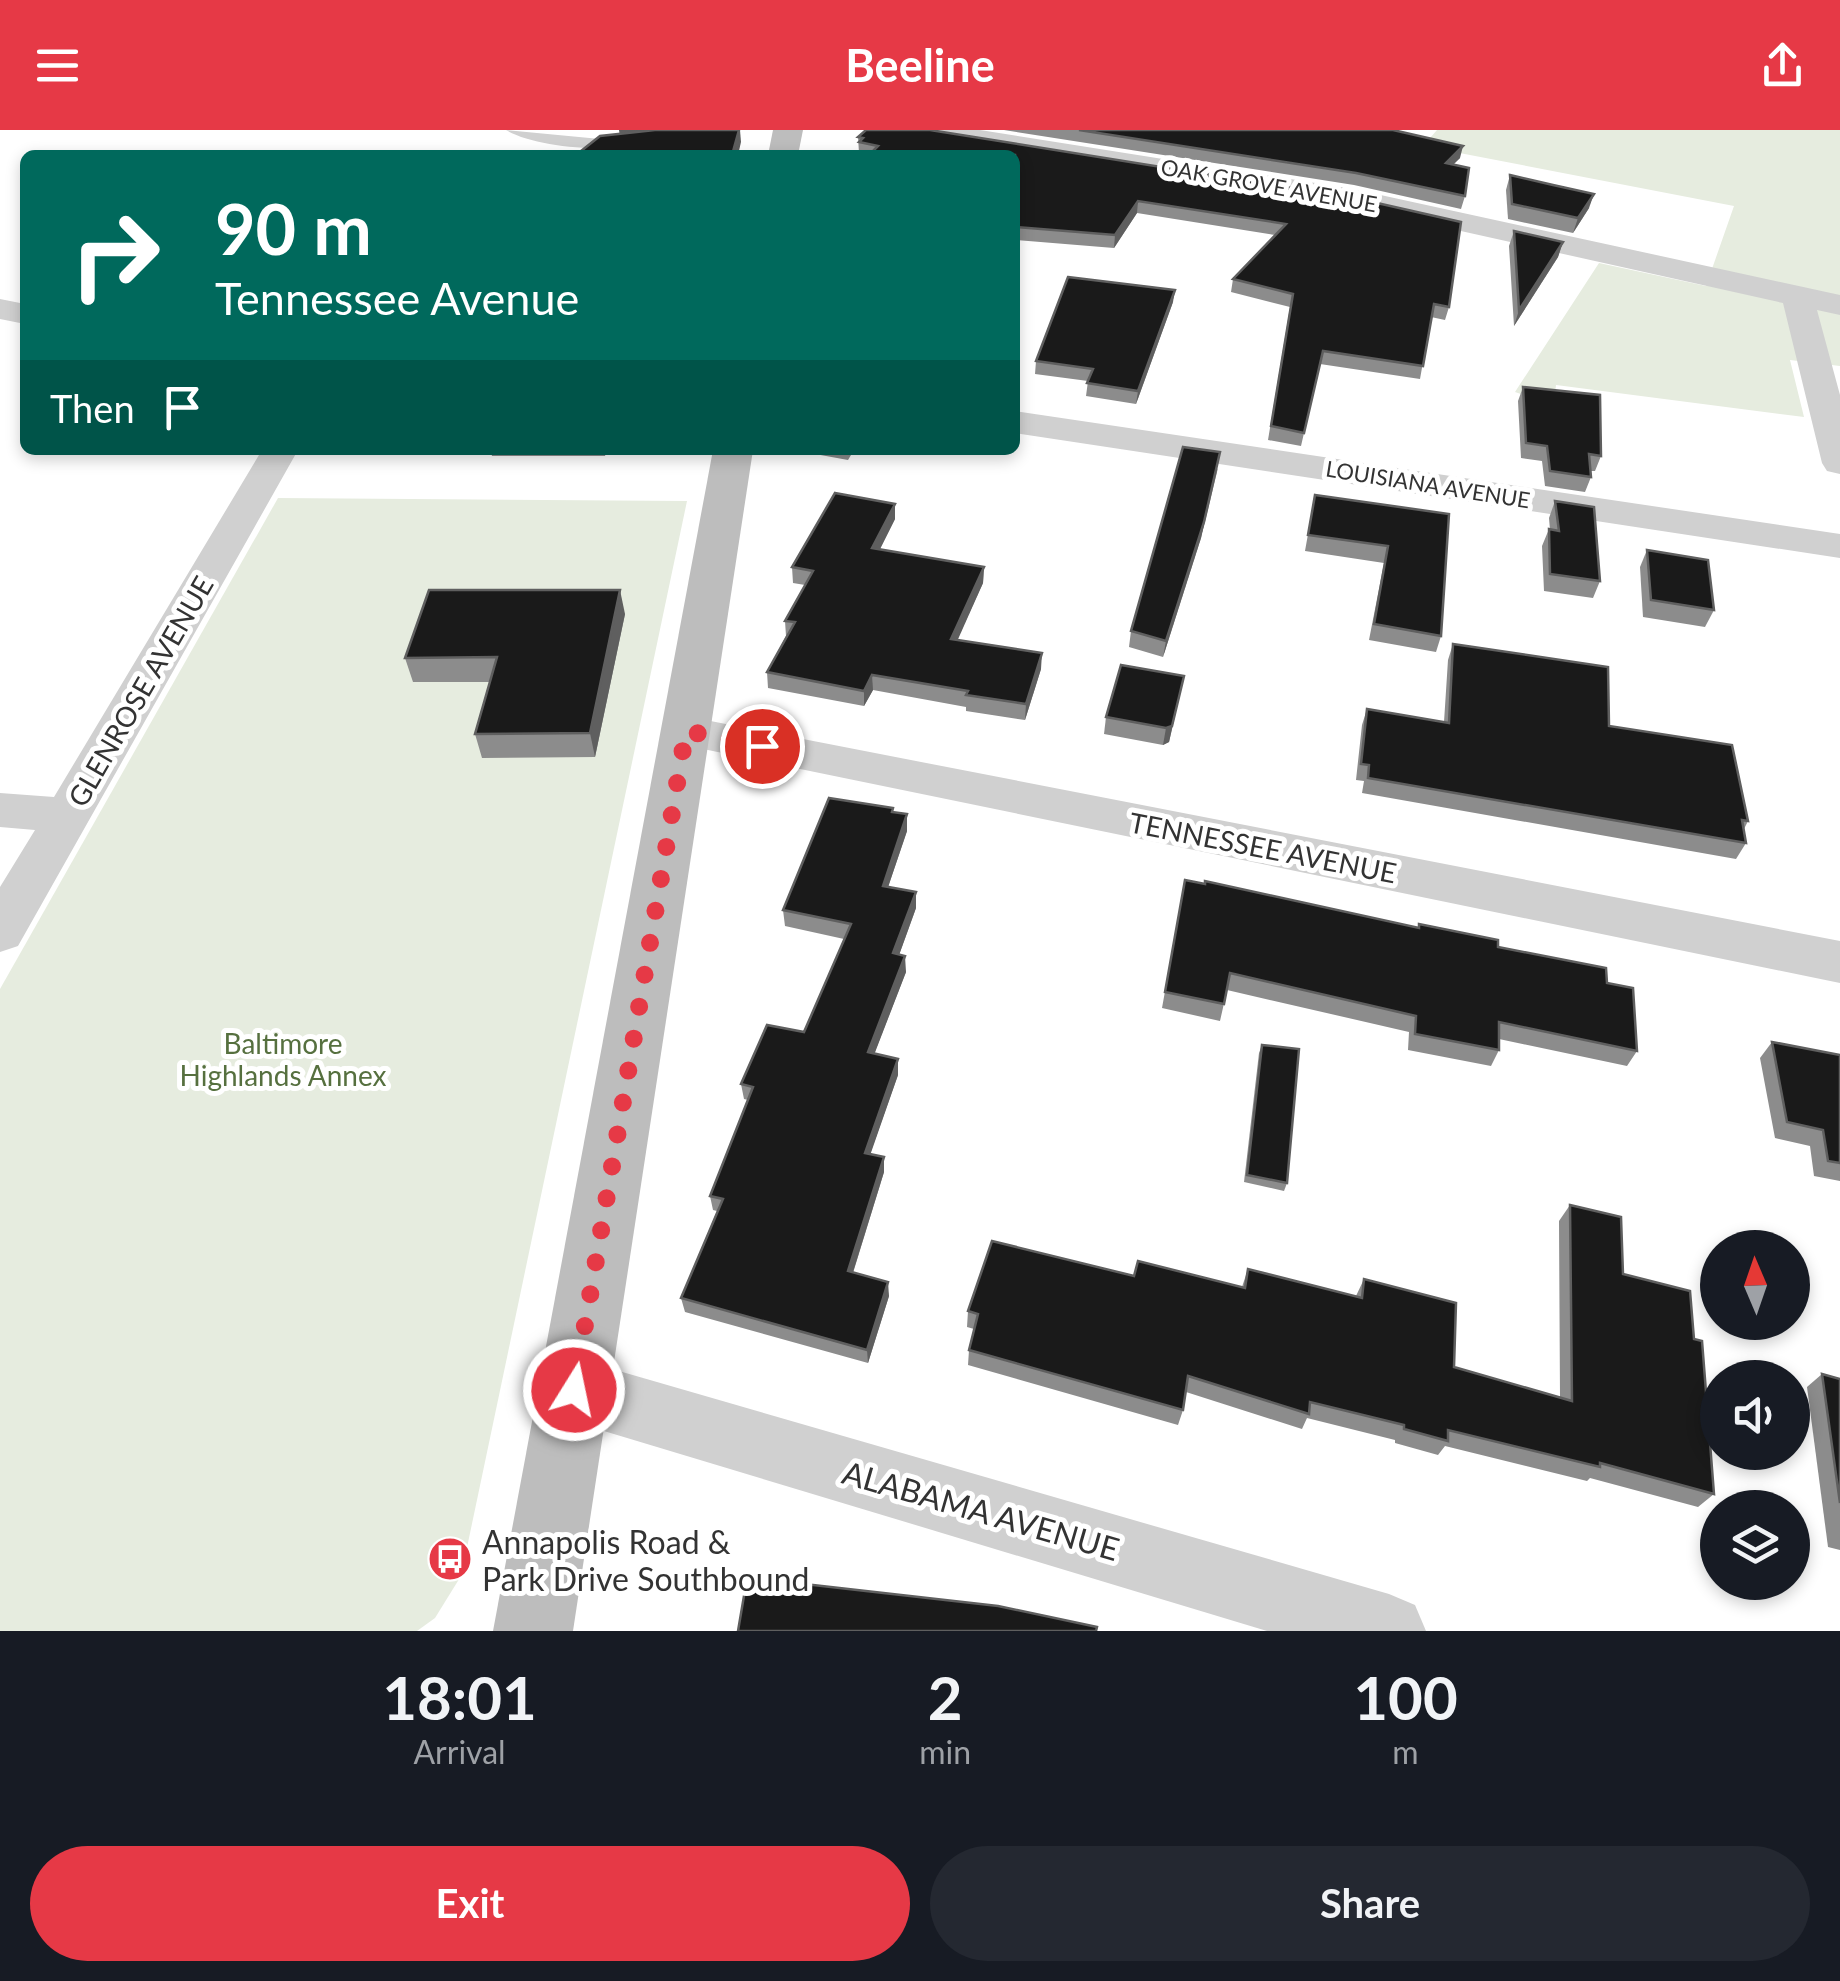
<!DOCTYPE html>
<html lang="en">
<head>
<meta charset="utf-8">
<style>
  :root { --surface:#171b24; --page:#242831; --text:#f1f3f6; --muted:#9ea1a6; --accent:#e63946 }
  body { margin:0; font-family:Lato,sans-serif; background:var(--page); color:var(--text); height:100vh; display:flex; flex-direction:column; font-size:38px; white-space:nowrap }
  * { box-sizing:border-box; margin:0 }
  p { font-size:32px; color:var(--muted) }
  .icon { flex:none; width:55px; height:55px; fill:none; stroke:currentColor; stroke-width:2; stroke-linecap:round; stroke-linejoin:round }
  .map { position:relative; height:1501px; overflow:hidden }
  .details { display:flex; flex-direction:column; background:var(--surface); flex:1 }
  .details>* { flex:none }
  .hud { position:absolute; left:20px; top:20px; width:1000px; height:305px; border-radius:15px; box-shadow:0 5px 15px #0003; background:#00695c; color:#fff; overflow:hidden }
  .needle { width:65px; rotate:358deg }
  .buttons { position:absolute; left:1700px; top:1100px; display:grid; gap:20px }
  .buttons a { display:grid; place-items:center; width:110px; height:110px; border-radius:50%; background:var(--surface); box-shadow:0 5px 15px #0003; font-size:50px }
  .pin { position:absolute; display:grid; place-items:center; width:85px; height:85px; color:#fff; margin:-42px; border:5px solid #fff; border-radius:50%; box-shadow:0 2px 10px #0007 }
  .me { position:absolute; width:110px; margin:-55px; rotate:10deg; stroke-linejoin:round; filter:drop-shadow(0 0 8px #0008) }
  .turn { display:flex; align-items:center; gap:35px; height:210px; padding:0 30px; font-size:45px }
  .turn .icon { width:130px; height:130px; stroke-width:2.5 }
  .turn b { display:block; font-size:70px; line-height:85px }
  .then { display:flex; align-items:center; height:95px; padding:0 30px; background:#0003; gap:20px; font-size:38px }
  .eta { display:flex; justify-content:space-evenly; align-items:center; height:170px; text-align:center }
  .eta b { font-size:60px; font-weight:700; line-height:70px }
  .button { display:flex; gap:20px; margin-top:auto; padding:20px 30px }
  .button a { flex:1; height:115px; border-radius:60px; background:var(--accent); color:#fff; font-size:40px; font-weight:700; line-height:115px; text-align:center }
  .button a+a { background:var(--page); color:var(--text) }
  header { display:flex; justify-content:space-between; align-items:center; height:130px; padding:0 30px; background:var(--accent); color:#fff; font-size:45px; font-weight:700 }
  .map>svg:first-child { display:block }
  .green { fill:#e6ecdf }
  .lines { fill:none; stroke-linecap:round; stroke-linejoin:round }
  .service { fill:#d0d0d0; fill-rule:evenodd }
  .minor { fill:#d0d0d0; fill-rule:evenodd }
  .secondary { fill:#bdbdbd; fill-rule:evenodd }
  .wall { fill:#8c8c8c }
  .shaded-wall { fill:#5f5f5f }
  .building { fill:#1a1a1a; stroke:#5f5f5f; stroke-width:2.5 }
  .route { stroke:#e63946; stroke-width:18; stroke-dasharray:0 32.4 }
  .labels { text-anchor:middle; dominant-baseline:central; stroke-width:10; stroke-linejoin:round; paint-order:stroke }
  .far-street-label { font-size:22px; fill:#333; stroke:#fff }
  .street-label { font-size:28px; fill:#333; stroke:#fff }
  .park-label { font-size:28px; fill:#56703f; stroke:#fff }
  .near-street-label { font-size:32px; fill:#333; stroke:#fff }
  .near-poi-label { font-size:32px; fill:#333; stroke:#fff; text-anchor:start }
</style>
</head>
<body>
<header><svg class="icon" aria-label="menu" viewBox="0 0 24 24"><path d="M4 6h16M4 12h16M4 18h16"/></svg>Beeline<svg class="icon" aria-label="share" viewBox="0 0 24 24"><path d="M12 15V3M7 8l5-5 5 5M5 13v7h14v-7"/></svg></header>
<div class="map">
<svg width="1840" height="1501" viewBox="0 0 1840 1501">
  <rect width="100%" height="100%" fill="#fff"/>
  <g class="green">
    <polygon points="1437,0 1840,0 1840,236 1790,230 1804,287 1556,255 1554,275 1515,262 1599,133 1706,156 1734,76 1423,16"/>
    <polygon points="278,368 687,371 461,1446 435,1488 417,1501 0,1501 0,859"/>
  </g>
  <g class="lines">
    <path class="service" d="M506,0L621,11L690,0C654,27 543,22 506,0Z"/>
    <g class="minor">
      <polygon points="917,0 980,0 1353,59 1840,165 1840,185 1817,180 1840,265 1840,344 1827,341 1822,333 1783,173 1353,77 930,8"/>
      <polygon points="0,169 25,174 25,194 0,189"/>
      <polygon points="1015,281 1840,404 1840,428 1015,303"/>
      <polygon points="262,320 298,320 18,816 0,822 0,757 35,700 0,697 0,663 54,667"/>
      <polygon points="685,586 1840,811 1840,853 669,612 662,601 669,590"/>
      <polygon points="574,1228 1389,1464 1415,1475 1426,1501 1267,1501 574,1292 551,1283 541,1260 551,1237"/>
    </g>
    <g class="secondary">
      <polygon points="773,0 803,0 798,25 768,25"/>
      <polygon points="713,320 753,320 573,1501 493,1501"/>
    </g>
  </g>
  <g class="wall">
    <polygon points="866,0 930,0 1355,68 1461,92 1449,177 1445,190 1431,187 1420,249 1320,234 1301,316 1268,310 1290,177 1231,162 1233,149 1275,105 1137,83 1114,118 1015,110 1015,25 866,25 859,23 858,7"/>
    <polygon points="1004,0 1393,0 1460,28 1453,34 1465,66 1461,79 1354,55"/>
    <polygon points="1510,45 1589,78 1573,103 1508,89 1506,60"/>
    <polygon points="1514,101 1563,112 1558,127 1514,196 1509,116"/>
    <polygon points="1173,172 1136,274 1086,266 1088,251 1035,244 1036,231"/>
    <polygon points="1523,257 1601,326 1595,341 1591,341 1591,347 1585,362 1545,356 1542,331 1521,328 1518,271"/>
    <polygon points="490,320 607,320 605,326 492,326"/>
    <polygon points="804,320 854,320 848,330 804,322"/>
    <polygon points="1218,338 1201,408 1163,527 1129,517 1131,501"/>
    <polygon points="1315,365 1449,384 1441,506 1436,522 1369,510 1384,433 1305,421"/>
    <polygon points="1555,371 1600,451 1593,468 1544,461 1542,416 1549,399 1550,400 1549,388"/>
    <polygon points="895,374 895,389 880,419 984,437 983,453 957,510 1041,539 1025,590 966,581 966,577 873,560 864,576 768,558 767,542 786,506 785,491 805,455 793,453 792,437"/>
    <polygon points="1647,420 1714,480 1705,497 1643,487 1640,437"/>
    <polygon points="625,484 595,627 482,628 475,604 490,552 413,552 405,528"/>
    <polygon points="1453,514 1609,596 1748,691 1744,699 1746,713 1736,729 1362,663 1364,651 1356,650 1362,595 1367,579 1444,592 1448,530"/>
    <polygon points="1184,546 1169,612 1163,615 1104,604 1106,587"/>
    <polygon points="893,682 907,684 907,701 888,757 916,762 916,778 899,825 906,842 874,924 898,929 898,945 870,1024 884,1042 853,1143 889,1166 868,1233 685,1182 681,1168 717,1081 713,1080 710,1066 748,970 744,969 741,954 804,902 844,809 785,796 783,780"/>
    <polygon points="1185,750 1418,798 1419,794 1498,817 1607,853 1637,921 1627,936 1499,909 1499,920 1491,936 1408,920 1409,902 1227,860 1220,891 1162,878"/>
    <polygon points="1772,912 1840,925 1840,1051 1814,1046 1810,1016 1775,1008 1760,928"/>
    <polygon points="1262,915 1287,1053 1284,1061 1244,1052 1259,923"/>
    <polygon points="1570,1075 1623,1144 1694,1209 1714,1364 1698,1377 1590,1348 1587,1351 1445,1316 1438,1325 1395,1313 1395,1310 1307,1288 1302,1299 1186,1262 1183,1280 1178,1295 968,1235 969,1220 974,1199 967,1197 968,1181 1134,1146 1242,1157 1248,1139 1356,1166 1364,1149 1454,1237 1560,1267 1559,1091"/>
    <polygon points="1822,1244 1840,1249 1840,1420 1828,1417 1807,1257"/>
  </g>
  <g class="shaded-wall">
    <polygon points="619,0 666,0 620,7"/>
    <polygon points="739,0 740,0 741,12 738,25 732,25"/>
    <polygon points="1463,16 1460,28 1443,45 1446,33"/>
    <polygon points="1594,64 1589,78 1573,103 1578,88"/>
    <polygon points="1138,71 1137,83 1114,118 1115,105"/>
    <polygon points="1563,112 1558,127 1514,196 1519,180"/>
    <polygon points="1175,160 1173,172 1136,274 1138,261"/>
    <polygon points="1220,322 1201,408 1163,527 1166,511"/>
    <polygon points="895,374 895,389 873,433 872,418"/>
    <polygon points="984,437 983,453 951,525 951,509"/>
    <polygon points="620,460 625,484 595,627 590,603"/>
    <polygon points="1042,523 1041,539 1025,590 1026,574"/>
    <polygon points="872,545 873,560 864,576 864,561"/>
    <polygon points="1184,546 1169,612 1163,615 1166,598"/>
    <polygon points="907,684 907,701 883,772 883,756"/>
    <polygon points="916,762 916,778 894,839 893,823"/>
    <polygon points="905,826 906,842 869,938 868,922"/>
    <polygon points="898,929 898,945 866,1037 865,1023"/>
    <polygon points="884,1027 884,1042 849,1155 848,1141"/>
    <polygon points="888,1152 889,1166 868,1233 867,1220"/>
  </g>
  <g class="building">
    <polygon points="655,0 739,0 732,25 576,25 600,6"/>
    <polygon points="866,0 930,0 1355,68 1461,92 1449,177 1434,174 1423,236 1323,221 1304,303 1271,296 1293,164 1233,149 1286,94 1138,71 1115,105 1015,97 1015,25 869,25 878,16 859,12 863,8 858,7"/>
    <polygon points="1079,0 1393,0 1463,16 1446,33 1469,38 1465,66 1356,43"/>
    <polygon points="1510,45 1553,55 1594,64 1578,88 1512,74"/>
    <polygon points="1514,101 1563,112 1519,180"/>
    <polygon points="1068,147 1175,160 1138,261 1087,253 1093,239 1036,231"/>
    <polygon points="1523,257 1600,265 1601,326 1589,324 1591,347 1550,341 1547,316 1526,313"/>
    <polygon points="1183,317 1220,322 1204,392 1166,511 1131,501"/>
    <polygon points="835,363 895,374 872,418 984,437 951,509 1042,523 1026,574 966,565 968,561 872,545 864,561 767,542 795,492 785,491 813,441 792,437"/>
    <polygon points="1315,365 1449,384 1441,506 1374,494 1388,416 1308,405"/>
    <polygon points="1555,371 1594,377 1600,451 1550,444 1549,399 1559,401"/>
    <polygon points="1647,420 1708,430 1714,480 1651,470"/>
    <polygon points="429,460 620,460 590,603 475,604 497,527 405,528"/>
    <polygon points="1453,514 1608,537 1609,596 1732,615 1748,691 1742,690 1746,713 1368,648 1369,635 1361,634 1367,579 1449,593"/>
    <polygon points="1121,535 1184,546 1172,596 1166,598 1106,587"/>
    <polygon points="829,668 893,678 892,682 907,684 883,756 916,762 893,823 905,826 868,922 898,929 865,1023 884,1027 848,1141 888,1152 867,1220 681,1168 723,1069 710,1066 753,957 741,954 767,895 804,902 851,794 783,780"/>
    <polygon points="1185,750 1205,754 1205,751 1419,798 1419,794 1498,810 1498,817 1606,838 1607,853 1633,858 1637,921 1499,892 1499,920 1415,904 1416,886 1230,843 1224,874 1165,862"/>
    <polygon points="1772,912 1840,925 1840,1033 1828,1031 1823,1000 1787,992"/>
    <polygon points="1262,915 1299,919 1287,1053 1247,1045"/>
    <polygon points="1570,1075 1621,1087 1623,1144 1690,1161 1694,1209 1702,1211 1714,1364 1600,1333 1600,1337 1448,1300 1448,1311 1404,1299 1404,1295 1310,1272 1309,1284 1188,1246 1183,1280 969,1220 978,1184 968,1181 992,1111 1134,1146 1138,1131 1245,1158 1248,1139 1362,1168 1364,1149 1456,1173 1454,1237 1572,1271"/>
    <polygon points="1822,1244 1840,1249 1840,1373"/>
    <polygon points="769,1450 998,1476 1097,1497 1096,1501 738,1501 746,1454 768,1456"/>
  </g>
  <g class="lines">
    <polyline class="route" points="574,1260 686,601 762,616"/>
  </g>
  <defs>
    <symbol id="bus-disc" viewBox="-11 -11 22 22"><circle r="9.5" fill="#e63946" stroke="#fff"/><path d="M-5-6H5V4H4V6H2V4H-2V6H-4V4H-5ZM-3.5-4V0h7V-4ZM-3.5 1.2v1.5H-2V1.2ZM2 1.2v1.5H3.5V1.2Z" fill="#fff"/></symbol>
  </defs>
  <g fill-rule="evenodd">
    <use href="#bus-disc" x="425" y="1404" width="50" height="50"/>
  </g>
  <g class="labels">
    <g class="far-street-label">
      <text transform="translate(1269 55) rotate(10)">OAK GROVE AVENUE</text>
      <text transform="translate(1428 354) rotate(9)">LOUISIANA AVENUE</text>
    </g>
    <g class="street-label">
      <text transform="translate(140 561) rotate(-60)">GLENROSE AVENUE</text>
      <text transform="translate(1263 717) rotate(11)">TENNESSEE AVENUE</text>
    </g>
    <g class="park-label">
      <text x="283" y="913">Baltimore<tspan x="283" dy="32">Highlands Annex</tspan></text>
    </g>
    <g class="near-street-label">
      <text transform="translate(981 1380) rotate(16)">ALABAMA AVENUE</text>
    </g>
    <g class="near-poi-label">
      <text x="482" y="1411">Annapolis Road &amp;<tspan x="482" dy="37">Park Drive Southbound</tspan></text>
    </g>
  </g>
</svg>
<div class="buttons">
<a><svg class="needle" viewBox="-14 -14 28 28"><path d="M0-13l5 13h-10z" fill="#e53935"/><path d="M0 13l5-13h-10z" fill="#9ea1a6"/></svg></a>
<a><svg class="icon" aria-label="sound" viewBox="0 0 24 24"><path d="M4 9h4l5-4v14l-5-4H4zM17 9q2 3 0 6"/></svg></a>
<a><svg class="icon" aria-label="layers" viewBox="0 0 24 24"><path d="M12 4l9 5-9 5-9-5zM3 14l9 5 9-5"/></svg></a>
</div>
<div class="pin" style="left:762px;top:616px;background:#d93025"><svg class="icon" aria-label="arrive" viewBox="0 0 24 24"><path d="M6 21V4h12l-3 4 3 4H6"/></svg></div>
<svg class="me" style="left:574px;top:1260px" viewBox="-20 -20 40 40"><circle r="17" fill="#e63946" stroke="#fff" stroke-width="3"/><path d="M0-11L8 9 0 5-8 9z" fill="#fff"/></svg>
<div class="hud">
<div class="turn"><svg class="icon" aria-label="right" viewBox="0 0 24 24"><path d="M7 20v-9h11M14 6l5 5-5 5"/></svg><div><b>90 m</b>Tennessee Avenue</div></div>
<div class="then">Then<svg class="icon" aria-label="arrive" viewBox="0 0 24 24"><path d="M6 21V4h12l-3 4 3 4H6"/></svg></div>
</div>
</div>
<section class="details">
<div class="eta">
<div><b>18:01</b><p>Arrival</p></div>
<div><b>2</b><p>min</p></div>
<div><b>100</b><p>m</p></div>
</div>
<div class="button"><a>Exit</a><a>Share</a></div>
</section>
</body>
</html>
